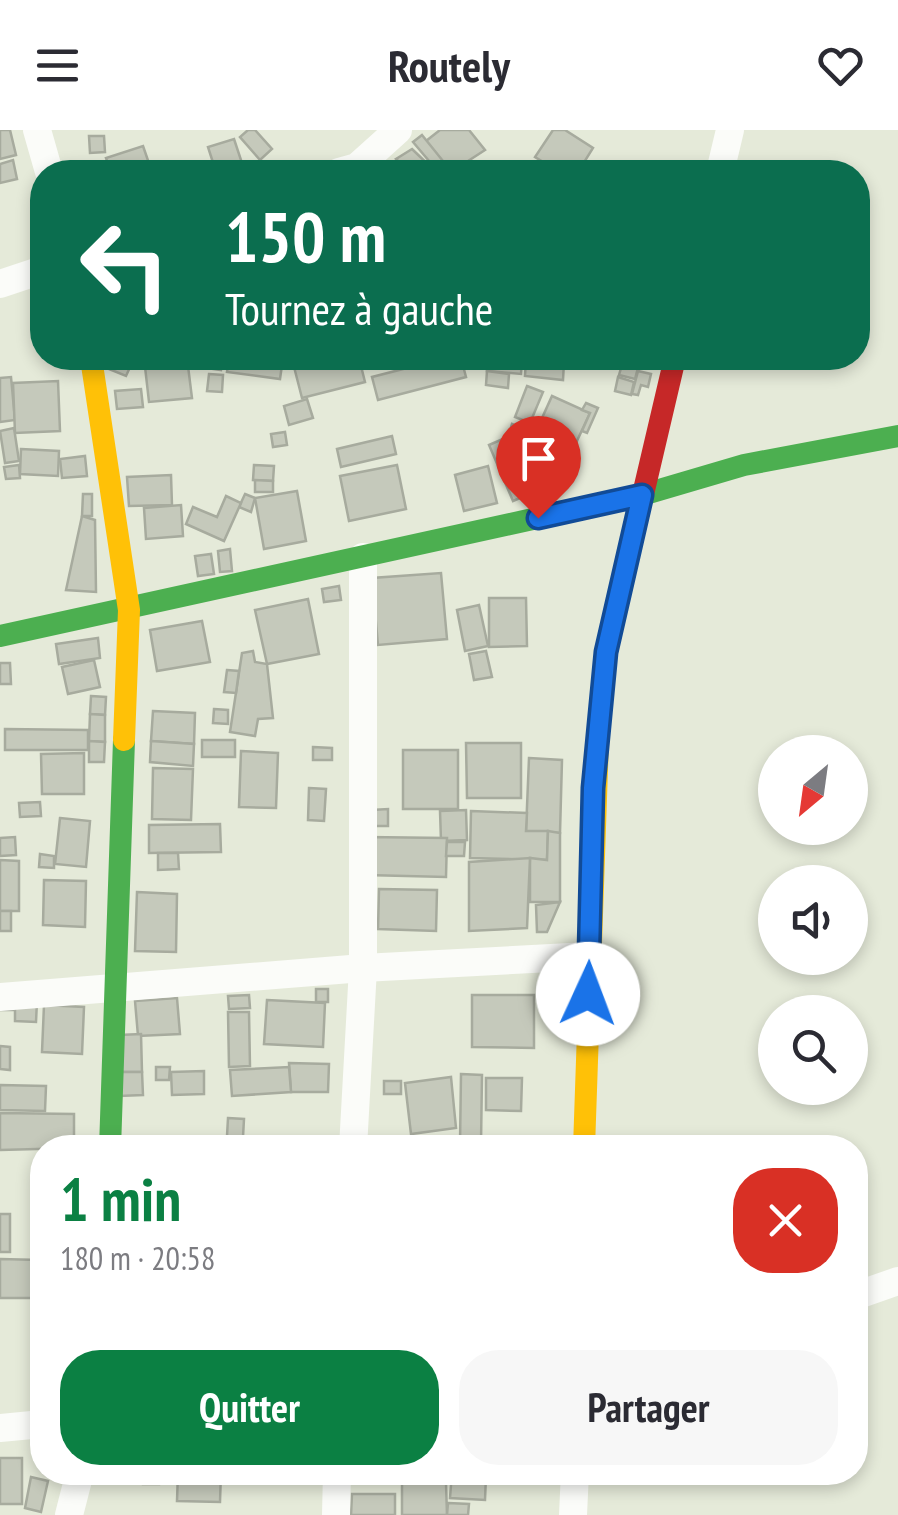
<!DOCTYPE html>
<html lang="fr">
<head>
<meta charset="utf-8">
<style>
  :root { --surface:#fff; --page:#f7f7f7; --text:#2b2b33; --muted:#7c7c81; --accent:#0b8043 }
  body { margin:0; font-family:"PT Sans Narrow",sans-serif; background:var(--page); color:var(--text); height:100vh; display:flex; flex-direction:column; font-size:38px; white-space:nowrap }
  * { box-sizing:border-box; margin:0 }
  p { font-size:32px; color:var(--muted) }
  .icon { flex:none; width:55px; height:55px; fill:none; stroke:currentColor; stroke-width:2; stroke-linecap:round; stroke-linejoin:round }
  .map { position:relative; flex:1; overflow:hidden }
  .panel { position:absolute; left:30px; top:1005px; width:838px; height:350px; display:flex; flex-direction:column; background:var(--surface); border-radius:40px; box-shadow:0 5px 15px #0003 }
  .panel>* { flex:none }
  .top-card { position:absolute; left:30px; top:30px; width:840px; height:210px; border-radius:40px; box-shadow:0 5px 15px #0003; background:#0b6e4f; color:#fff; overflow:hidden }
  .needle { width:65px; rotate:209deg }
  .fabs { position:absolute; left:758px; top:605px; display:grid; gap:20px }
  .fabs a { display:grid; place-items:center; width:110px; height:110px; border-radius:50%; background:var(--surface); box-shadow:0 5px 15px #0003; font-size:50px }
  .pin { position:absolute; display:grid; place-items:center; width:85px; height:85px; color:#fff; margin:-102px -42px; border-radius:50% 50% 50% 0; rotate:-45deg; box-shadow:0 0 10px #0007 }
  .pin .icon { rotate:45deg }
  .me { position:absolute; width:110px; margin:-55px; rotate:2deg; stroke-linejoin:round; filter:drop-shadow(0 0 8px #0008) }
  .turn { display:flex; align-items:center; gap:35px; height:210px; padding:0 30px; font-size:45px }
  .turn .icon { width:130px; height:130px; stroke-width:2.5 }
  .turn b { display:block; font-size:70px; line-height:85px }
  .round { display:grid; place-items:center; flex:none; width:105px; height:105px; border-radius:40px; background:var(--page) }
  .summary { display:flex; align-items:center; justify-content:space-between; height:170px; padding:0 30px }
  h1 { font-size:60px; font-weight:800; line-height:75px; color:var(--accent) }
  .primary-button { display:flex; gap:20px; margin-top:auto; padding:20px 30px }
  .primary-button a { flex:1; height:115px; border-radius:40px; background:var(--accent); color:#fff; font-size:40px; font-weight:800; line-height:115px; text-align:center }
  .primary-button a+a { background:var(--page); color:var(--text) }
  header { display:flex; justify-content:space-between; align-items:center; height:130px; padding:0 30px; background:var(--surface); font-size:45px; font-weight:800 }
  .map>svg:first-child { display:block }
  .building { fill:#c5c9bb; stroke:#a7ab9e; stroke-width:2.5 }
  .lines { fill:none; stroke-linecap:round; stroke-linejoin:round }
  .street { stroke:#fbfcf9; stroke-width:28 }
  .fast { stroke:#4caf50; stroke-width:22 }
  .slow { stroke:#ffc107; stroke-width:22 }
  .jam { stroke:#c62828; stroke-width:22 }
  .route-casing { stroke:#114b97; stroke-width:25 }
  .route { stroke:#1a73e8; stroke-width:18 }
</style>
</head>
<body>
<header><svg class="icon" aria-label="menu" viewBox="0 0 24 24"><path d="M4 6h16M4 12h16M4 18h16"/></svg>Routely<svg class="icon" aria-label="heart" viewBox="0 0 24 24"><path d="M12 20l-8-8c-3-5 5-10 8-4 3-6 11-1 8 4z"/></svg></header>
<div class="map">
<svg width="898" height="1385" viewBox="0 0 898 1385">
  <rect width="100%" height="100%" fill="#e5ead9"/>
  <g class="building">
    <polygon points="0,0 10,0 16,25 0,29"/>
    <polygon points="248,0 255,0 272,19 260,30 240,7"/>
    <polygon points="440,0 469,0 485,20 451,42 426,11"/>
    <polygon points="553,0 565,0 593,18 578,42 560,42 535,27"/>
    <polygon points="422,5 443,31 435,38 413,12"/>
    <polygon points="89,6 104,6 105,22 90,23"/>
    <polygon points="234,9 243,36 216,42 208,17"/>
    <polygon points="143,16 152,42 111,42 106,28"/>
    <polygon points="412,19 436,42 409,42 396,29"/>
    <polygon points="13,30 17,49 0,53 0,34"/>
    <polygon points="113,228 131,235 126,246 109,239"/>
    <polygon points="144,228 187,228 192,268 149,272"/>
    <polygon points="207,228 223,228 221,240 206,238"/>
    <polygon points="229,228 283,228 280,249 227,242"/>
    <polygon points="359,228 365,252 302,268 292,229"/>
    <polygon points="446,228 461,228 466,247 378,270 372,247"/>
    <polygon points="488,228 522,228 521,244 487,241"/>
    <polygon points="624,228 640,230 635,249 619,245"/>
    <polygon points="526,229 564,232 563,250 525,246"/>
    <polygon points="487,241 509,244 508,258 486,255"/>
    <polygon points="638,241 651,244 648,257 641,255 638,265 632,264"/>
    <polygon points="209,244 223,245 222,262 207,261"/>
    <polygon points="11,247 15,290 0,292 0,248"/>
    <polygon points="618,247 634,252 631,265 615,261"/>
    <polygon points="58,251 60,301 15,303 13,253"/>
    <polygon points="527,256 543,262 530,293 515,287"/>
    <polygon points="141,259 143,277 117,279 115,261"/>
    <polygon points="552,266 590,283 575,315 538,297"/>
    <polygon points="307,269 313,288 289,295 284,276"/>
    <polygon points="586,273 598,278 587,303 582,301 590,283 582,280"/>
    <polygon points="512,294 531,301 528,310 509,304"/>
    <polygon points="14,298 19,331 5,333 0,301"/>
    <polygon points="285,302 287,315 273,317 271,304"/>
    <polygon points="512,305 557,316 570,346 513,371 489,315"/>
    <polygon points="392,306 396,324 341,337 337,319"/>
    <polygon points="21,319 59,321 58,346 20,344"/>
    <polygon points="85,326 87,346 62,348 60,329"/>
    <polygon points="19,335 20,348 6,349 4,337"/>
    <polygon points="254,335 274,336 273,351 253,350"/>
    <polygon points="397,335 406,379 349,391 340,346"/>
    <polygon points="488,336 497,373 464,381 455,345"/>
    <polygon points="171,345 172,375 129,376 127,347"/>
    <polygon points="255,350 273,351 273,362 255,362"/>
    <polygon points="297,361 306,411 264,419 255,368"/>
    <polygon points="83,364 92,364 92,386 82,386"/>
    <polygon points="245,364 255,368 251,382 239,377"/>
    <polygon points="226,366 241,373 224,411 186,394 193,377 217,387"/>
    <polygon points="181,375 183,406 146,409 144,378"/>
    <polygon points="82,386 95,390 96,462 66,460"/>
    <polygon points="230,419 232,441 220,442 218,421"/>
    <polygon points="211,424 214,444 198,446 195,426"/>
    <polygon points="441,443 447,509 378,515 372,448"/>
    <polygon points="339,456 341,470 324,472 322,459"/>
    <polygon points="489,468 526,468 527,516 489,517"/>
    <polygon points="308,469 319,524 267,534 255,480"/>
    <polygon points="479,475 488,516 465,521 457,480"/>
    <polygon points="202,491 210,532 157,541 150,500"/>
    <polygon points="98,508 100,528 59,534 56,514"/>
    <polygon points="253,521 255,532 267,534 273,588 258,589 255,606 230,602 242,523"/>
    <polygon points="486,521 492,547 474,550 469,524"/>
    <polygon points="94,530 100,557 68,564 62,537"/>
    <polygon points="0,533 10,533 11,554 0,554"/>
    <polygon points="227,540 239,541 236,563 224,562"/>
    <polygon points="91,566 106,567 105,585 90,584"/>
    <polygon points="214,579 228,580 228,594 213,593"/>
    <polygon points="153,581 195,583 194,614 151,611"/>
    <polygon points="90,584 105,585 105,612 89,611"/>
    <polygon points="5,599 88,600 88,620 5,620"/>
    <rect x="202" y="610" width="33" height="17"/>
    <polygon points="89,611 105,612 104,632 89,632"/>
    <polygon points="151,611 194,614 193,636 150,632"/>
    <polygon points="466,613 521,613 521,668 467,668"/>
    <polygon points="313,617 332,618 332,630 313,630"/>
    <rect x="403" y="620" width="55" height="59"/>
    <polygon points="241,621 278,623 276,678 239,677"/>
    <polygon points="84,623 84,664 42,664 41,624"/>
    <polygon points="529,628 562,630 560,703 526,701"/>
    <polygon points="153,638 193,639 191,690 152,689"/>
    <polygon points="309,658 326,659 324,691 308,690"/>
    <polygon points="40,672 41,686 20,687 19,673"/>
    <polygon points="388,679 388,696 373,696 372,680"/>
    <polygon points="466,680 467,710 441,711 440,681"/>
    <polygon points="471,681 527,683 526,701 548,701 547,730 470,728"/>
    <polygon points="60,688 90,691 86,737 55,734"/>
    <polygon points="220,694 221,722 149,723 149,695"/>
    <polygon points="548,701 560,703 560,772 530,772 530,728 547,730"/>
    <polygon points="15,707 16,725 0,726 0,708"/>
    <polygon points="366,707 447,708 446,747 366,745"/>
    <polygon points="447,712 465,712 464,726 446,726"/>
    <polygon points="158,723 178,723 179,739 158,740"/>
    <polygon points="40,724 54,726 54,738 39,737"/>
    <polygon points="530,728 527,798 469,801 469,732"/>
    <polygon points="0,730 19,731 19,781 0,781"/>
    <polygon points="44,750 86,751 85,797 43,795"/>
    <polygon points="379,759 437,760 436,801 378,799"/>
    <polygon points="137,762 177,764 176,822 135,821"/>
    <polygon points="560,772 547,802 537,802 536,775"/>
    <rect x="0" y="781" width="11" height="20"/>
    <polygon points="558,842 559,855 544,857 543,843"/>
    <rect x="316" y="859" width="12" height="13"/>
    <polygon points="249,865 250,878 229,879 228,866"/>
    <polygon points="472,865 534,865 534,918 472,917"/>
    <polygon points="177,868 180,904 138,906 135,871"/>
    <polygon points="267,870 325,873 323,917 264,914"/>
    <polygon points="37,871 36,892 15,891 15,880 0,880"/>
    <polygon points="44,875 84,877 82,924 42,922"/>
    <polygon points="228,882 249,882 250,936 229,937"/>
    <polygon points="141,904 142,942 119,942 119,905"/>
    <polygon points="0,916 10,917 10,940 0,939"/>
    <polygon points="289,933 329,934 328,962 291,962"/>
    <polygon points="156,937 170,937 169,950 156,950"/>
    <polygon points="289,937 291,962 232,966 230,940"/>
    <polygon points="204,941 204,964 172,965 171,942"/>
    <polygon points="119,942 142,942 143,965 119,966"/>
    <polygon points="461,944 482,945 481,1014 460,1014"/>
    <polygon points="451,947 456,998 411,1004 405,953"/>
    <polygon points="486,948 522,948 521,981 486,980"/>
    <rect x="384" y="951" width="17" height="13"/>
    <polygon points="0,955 46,956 45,981 0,980"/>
    <polygon points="0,983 74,984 74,1018 0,1020"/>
    <polygon points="228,988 244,989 243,1007 227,1006"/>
    <rect x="0" y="1084" width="10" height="38"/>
    <polygon points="0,1129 40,1130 40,1168 0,1168"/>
    <rect x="0" y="1328" width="22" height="46"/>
    <rect x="143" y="1342" width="16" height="12"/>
    <polygon points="178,1342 221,1342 220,1372 177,1371"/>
    <polygon points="366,1342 424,1342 425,1345 366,1348"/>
    <polygon points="452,1342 486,1346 485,1370 450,1368"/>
    <polygon points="31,1347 48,1351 41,1382 25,1378"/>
    <polygon points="402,1353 446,1353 447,1385 402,1385"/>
    <polygon points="352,1364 395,1364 395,1385 351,1385"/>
    <polygon points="448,1373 469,1374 468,1385 447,1385"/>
  </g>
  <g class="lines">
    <g class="street">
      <polyline points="37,0 49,42"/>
      <polyline points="339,42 357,37 398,0"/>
      <polyline points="720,42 730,0"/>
      <polyline points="0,154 42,140"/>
      <polyline points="0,867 363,838 589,826"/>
      <polyline points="353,1018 363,838 363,427"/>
      <polyline points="855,1166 898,1151"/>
      <polyline points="0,1298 42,1294"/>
      <polyline points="69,1385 80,1342"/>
      <polyline points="336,1385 337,1342"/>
      <polyline points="573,1385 575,1342"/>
    </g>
    <g class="fast">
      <polyline points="0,506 642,365 744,335 898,306"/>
      <polyline points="110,1018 124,610"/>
    </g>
    <g class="slow">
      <polyline points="91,228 129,480 124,610"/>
      <polyline points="584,1018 598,610"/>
    </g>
    <polyline class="jam" points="598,610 606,522 675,228"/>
  </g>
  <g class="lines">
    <defs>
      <polyline id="route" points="538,388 642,365 606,522 593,658 588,864"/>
    </defs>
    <use href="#route" class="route-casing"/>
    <use href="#route" class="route"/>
  </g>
</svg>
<div class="fabs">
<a><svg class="needle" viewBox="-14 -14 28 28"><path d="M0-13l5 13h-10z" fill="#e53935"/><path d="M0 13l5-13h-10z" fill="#7c7c81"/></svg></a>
<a><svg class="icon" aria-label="sound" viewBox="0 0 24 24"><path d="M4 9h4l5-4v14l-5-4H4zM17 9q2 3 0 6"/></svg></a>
<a><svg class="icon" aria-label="search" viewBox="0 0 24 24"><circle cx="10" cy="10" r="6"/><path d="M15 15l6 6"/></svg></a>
</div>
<div class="pin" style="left:538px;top:388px;background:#d93025"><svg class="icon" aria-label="arrive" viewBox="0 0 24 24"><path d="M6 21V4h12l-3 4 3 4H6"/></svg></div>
<svg class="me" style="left:588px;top:864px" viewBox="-20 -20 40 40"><circle r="19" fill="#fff"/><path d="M0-13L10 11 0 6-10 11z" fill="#1a73e8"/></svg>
<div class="top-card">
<div class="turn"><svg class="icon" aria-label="left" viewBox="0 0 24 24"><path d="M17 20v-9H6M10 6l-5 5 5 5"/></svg><div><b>150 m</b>Tournez à gauche</div></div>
</div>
<section class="panel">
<div class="summary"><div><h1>1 min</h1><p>180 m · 20:58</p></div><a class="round" style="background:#d93025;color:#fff"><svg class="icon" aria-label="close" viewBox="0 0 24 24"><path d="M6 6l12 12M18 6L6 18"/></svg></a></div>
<div class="primary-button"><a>Quitter</a><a>Partager</a></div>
</section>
</div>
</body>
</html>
